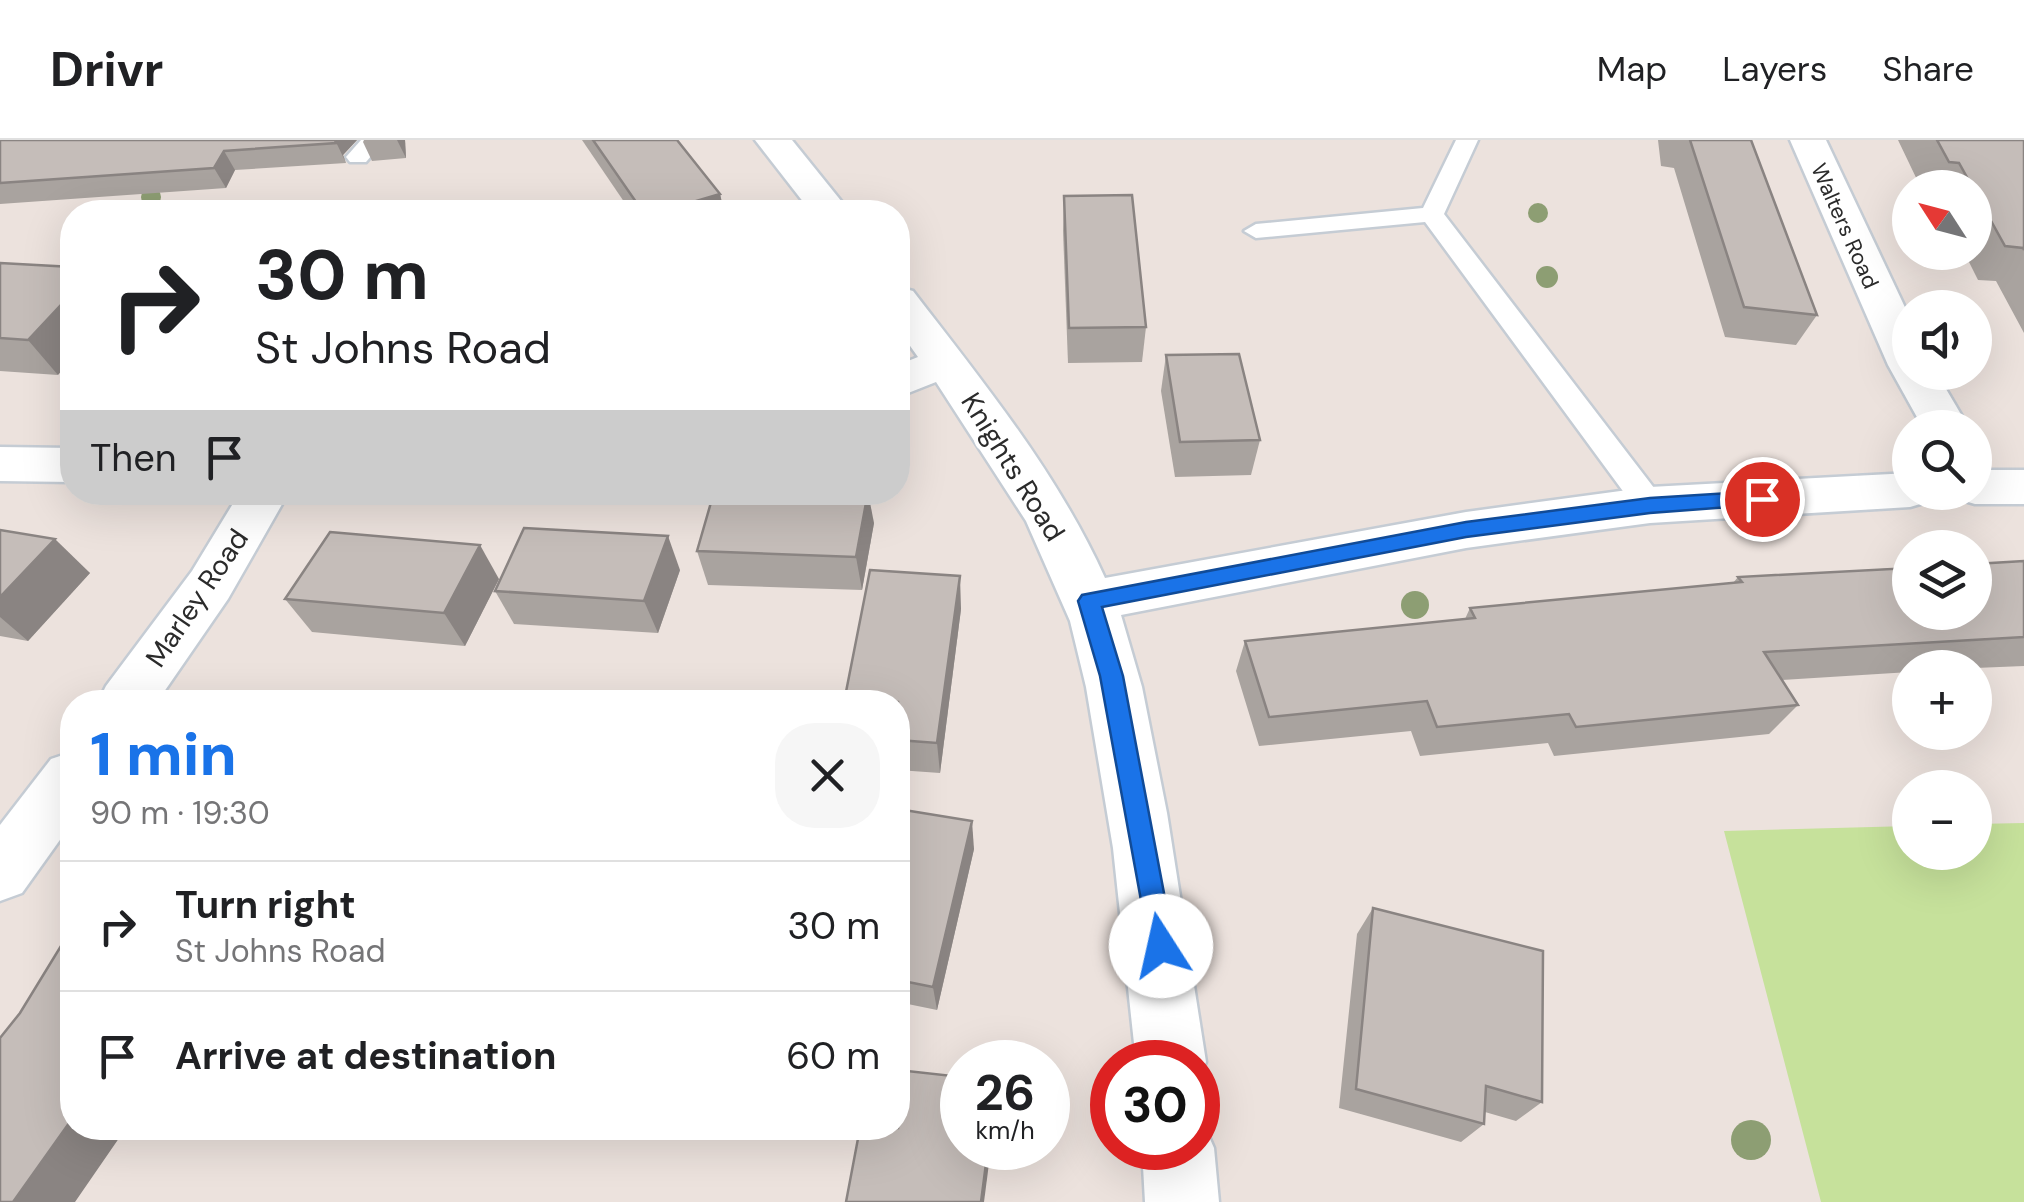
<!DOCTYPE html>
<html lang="en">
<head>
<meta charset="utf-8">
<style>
  :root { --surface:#fff; --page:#f6f6f6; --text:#202124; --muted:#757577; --line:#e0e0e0; --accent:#1a73e8 }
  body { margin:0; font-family:"DM Sans",sans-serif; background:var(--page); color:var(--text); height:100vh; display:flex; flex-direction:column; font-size:38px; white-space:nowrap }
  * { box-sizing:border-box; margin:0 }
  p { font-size:32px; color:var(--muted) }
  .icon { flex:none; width:55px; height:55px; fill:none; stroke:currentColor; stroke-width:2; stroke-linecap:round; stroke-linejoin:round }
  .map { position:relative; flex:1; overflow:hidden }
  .sheet { position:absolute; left:60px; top:550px; width:850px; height:450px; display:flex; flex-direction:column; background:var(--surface); border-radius:40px; box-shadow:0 10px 40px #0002 }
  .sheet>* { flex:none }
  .top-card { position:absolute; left:60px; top:60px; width:850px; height:305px; border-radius:40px; box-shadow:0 10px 40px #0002; background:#fff; color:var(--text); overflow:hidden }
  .needle { width:65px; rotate:306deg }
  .buttons { position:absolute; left:1892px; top:30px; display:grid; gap:20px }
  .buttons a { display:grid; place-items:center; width:100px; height:100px; border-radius:50%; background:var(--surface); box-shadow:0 10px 40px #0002; font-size:50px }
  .speed { position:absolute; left:940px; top:900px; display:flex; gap:20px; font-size:50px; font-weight:700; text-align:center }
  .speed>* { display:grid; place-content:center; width:130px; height:130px; border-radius:50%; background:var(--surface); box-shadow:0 10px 40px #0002; line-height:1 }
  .speed small { font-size:25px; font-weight:400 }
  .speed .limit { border:15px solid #d22; background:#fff; color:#111 }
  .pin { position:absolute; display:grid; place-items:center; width:85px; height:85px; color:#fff; margin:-42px; border:5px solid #fff; border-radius:50%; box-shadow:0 2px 10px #0007 }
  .me { position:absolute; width:110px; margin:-55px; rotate:350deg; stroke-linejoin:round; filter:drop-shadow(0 0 8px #0008) }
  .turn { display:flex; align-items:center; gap:35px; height:210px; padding:0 30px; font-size:45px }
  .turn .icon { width:130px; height:130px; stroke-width:2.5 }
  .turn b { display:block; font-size:70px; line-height:85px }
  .then { display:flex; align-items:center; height:95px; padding:0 30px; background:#0003; gap:20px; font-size:38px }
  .round { display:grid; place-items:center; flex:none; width:105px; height:105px; border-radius:40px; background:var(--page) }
  .headline { display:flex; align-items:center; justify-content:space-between; height:170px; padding:0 30px }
  h1 { font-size:60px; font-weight:800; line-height:75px; color:var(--accent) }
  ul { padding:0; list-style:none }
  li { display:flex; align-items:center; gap:30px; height:130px; padding:0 30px; border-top:2px solid var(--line) }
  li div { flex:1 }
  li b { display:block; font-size:38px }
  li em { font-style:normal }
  header { display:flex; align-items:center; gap:60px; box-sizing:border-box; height:140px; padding:0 50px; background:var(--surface); border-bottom:2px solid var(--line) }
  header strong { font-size:48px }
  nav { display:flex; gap:55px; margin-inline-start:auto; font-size:35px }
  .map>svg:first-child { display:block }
  .green { fill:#c6e19b }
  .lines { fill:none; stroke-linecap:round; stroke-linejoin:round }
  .service-casing { stroke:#c5ccd4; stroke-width:5 }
  .minor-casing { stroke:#c5ccd4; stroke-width:5 }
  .service { fill:#fff; fill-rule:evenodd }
  .minor { fill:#fff; fill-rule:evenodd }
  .tree { fill:#8d9e73 }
  .wall { fill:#a9a39f }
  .shaded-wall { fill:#8a8482 }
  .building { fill:#c5bdb9; stroke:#8a8482; stroke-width:2.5 }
  .route { fill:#1a73e8; stroke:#114b97; stroke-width:2.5 }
  .labels { text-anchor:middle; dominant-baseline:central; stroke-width:8; stroke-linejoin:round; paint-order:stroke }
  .far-street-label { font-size:22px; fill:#2b2b2b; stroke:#fff }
  .street-label { font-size:28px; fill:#2b2b2b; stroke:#fff }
</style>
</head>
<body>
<header>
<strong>Drivr</strong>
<nav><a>Map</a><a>Layers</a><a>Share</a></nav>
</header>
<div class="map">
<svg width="2024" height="1062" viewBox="0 0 2024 1062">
  <rect width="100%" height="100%" fill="#ece2dd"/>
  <polygon class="green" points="2024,683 2024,1062 1821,1062 1724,691 1910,686 1910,712 1975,712 1975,684"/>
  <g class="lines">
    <defs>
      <g id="service">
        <polygon points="361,0 385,0 366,22 350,22 346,17"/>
        <polygon points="1456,0 1478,0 1444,74 1661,357 1666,365 1661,373 1650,376 1639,373 1425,82 1256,98 1244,91 1256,84 1423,68"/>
      </g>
      <g id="minor">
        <polygon points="755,0 792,0 850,72 811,72"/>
        <polygon points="1790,0 1826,0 1910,178 1910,232 1936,232 1969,288 1923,288 1888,225"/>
        <path d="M898,147L913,151C983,242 1057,332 1105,438L1466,372L1650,347L1910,333V352H1933L1927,362L1910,367L1650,383L1466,408L1121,475L1142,547L1167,673L1206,922L1198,941V922H1136L1113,708L1086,547L1070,481L1026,381L936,242L898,257V225L918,217L898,189Z"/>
        <polygon points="0,307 72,308 72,342 0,341"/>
        <polygon points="1975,330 2024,330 2024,364 1975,364 1958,359 1954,352 1975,352"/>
        <polygon points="240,352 289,352 228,459 157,562 98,562 106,546 192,431"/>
        <polygon points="72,612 72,683 22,753 0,761 0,685 51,619"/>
        <polygon points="1198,980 1203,983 1214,1008 1219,1062 1145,1062 1142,1008 1198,1008"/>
      </g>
    </defs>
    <use href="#service" class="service-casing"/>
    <use href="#minor" class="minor-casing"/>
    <use href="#service" class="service"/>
    <use href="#minor" class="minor"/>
  </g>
  <g class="tree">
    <circle cx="151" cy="57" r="10"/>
    <circle cx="1538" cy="73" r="10"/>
    <circle cx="1547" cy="137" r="11"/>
    <circle cx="1415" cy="465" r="14"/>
    <circle cx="1751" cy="1000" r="20"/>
  </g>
  <g class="wall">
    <polygon points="0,0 357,0 343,15 346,23 235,30 226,48 0,64"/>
    <polygon points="364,0 405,0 406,18 372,21 363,2"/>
    <polygon points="582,0 677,0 720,54 724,72 631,72"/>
    <polygon points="1658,0 1751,0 1817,175 1796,205 1725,197 1674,28 1661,26"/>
    <polygon points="1898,0 2024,0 2024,193 1996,141 1978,140 1964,112 1975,112 1975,48 1921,48"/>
    <polygon points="1064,56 1146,187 1142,222 1068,223 1063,91"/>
    <polygon points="0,123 58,235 0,231"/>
    <polygon points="1166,215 1260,300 1251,335 1175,337 1161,251"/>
    <polygon points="874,383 862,450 708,445 697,411"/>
    <polygon points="0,390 90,433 28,501 0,496"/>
    <polygon points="2024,421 2024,526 1975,528 1910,528 1910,532 1782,540 1798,565 1769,594 1554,616 1548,603 1420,616 1411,591 1259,606 1236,531 1245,501 1465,479 1470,468 1733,443 1738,437"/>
    <polygon points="680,430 658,493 514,484 495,451"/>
    <polygon points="499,439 465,506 312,492 285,459"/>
    <polygon points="961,469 940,633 898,630 898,562"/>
    <polygon points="898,669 974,709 937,870 898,862"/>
    <polygon points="1373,768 1542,962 1516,981 1485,972 1484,984 1461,1002 1339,968 1357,794"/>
  </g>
  <g class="shaded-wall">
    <polygon points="335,0 357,0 343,15 346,23"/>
    <polygon points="397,0 405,0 406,18"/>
    <polygon points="224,11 235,30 226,48 214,28"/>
    <polygon points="720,54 724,72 659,72"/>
    <polygon points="72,153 72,219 58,235 28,200"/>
    <polygon points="868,352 874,383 862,450 856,417"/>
    <polygon points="668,396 680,430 658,493 644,461"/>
    <polygon points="55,399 90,433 28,501 0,477 0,457"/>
    <polygon points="480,405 499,439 465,506 444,473"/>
    <polygon points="960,436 961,469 940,633 937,603"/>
    <polygon points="972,681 974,709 937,870 933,847"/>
    <polygon points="72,979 72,988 126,988 75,1062 13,1062"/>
    <polygon points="988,1008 991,1008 984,1062 981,1062"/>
  </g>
  <g class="building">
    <polygon points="0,0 335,0 336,3 224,11 214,28 0,43"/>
    <polygon points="593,0 677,0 720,54 659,72 643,72"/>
    <polygon points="1690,0 1751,0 1817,175 1744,167"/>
    <polygon points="1937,0 2024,0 2024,110 2023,108 2005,106 1975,52 1975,48 1973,48 1959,23 1949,22"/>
    <polygon points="1132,55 1146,187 1069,188 1064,56"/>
    <polygon points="695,65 703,72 672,72"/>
    <polygon points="0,123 72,127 72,153 28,200 0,198"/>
    <polygon points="1239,214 1260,300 1180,302 1166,215"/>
    <polygon points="714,352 868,352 856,417 697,411"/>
    <polygon points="524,388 668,396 644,461 495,451"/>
    <polygon points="0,390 55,399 0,457"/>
    <polygon points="330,392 480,405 444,473 285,459"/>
    <polygon points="2024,421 2024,497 1764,512 1798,565 1576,587 1569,574 1437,587 1427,561 1269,577 1245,501 1475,478 1470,468 1742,442 1738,437 1910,428 1910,472 1975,472 1975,424"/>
    <polygon points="870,430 960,436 937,603 898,600 898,562 844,562"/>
    <polygon points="898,669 972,681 933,847 898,840"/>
    <polygon points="1373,768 1543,811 1542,962 1486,946 1484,984 1356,949"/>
    <polygon points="72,788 72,979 13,1062 0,1062 0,898 20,873"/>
    <polygon points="898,930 962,937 962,1008 988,1008 981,1062 846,1062 860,988 898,988"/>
  </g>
  <polygon class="route" points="1762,351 1772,359 1769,364 1650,373 1466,397 1102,467 1123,536 1174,806 1170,815 1161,818 1151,815 1100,536 1078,461 1082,455 1466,382 1650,358"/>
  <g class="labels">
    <g class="far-street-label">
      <text transform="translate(1845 86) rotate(66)">Walters Road</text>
    </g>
    <g class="street-label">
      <text transform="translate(1013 327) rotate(58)">Knights Road</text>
      <text transform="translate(197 458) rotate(-56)">Marley Road</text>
    </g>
  </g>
</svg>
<div class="buttons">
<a><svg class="needle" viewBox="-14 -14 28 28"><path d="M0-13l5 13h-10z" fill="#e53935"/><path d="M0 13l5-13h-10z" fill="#757577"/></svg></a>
<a><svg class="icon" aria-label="sound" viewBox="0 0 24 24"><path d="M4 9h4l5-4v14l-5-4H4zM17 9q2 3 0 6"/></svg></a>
<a><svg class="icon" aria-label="search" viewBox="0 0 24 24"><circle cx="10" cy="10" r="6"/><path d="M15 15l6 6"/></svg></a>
<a><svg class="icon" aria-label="layers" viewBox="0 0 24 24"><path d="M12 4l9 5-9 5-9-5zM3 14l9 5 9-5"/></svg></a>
<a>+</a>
<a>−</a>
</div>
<div class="speed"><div>26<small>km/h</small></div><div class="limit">30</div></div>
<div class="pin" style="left:1762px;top:359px;background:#d93025"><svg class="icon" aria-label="arrive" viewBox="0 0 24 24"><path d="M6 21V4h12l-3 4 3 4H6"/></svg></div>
<svg class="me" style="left:1161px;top:806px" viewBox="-20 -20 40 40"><circle r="19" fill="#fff"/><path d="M0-13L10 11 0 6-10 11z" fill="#1a73e8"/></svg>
<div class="top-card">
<div class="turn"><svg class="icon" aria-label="right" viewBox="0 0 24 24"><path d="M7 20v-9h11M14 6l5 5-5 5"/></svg><div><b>30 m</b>St Johns Road</div></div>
<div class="then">Then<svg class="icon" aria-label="arrive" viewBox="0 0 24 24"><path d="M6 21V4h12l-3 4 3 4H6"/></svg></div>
</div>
<section class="sheet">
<div class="headline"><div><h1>1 min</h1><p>90 m · 19:30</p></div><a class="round"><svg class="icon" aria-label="close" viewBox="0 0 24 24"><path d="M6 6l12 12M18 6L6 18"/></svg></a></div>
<ul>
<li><svg class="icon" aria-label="right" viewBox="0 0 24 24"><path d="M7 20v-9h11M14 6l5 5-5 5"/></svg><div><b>Turn right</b><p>St Johns Road</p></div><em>30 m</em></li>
<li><svg class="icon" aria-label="arrive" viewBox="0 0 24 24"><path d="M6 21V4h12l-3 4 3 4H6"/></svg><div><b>Arrive at destination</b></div><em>60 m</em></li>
</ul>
</section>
</div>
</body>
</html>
